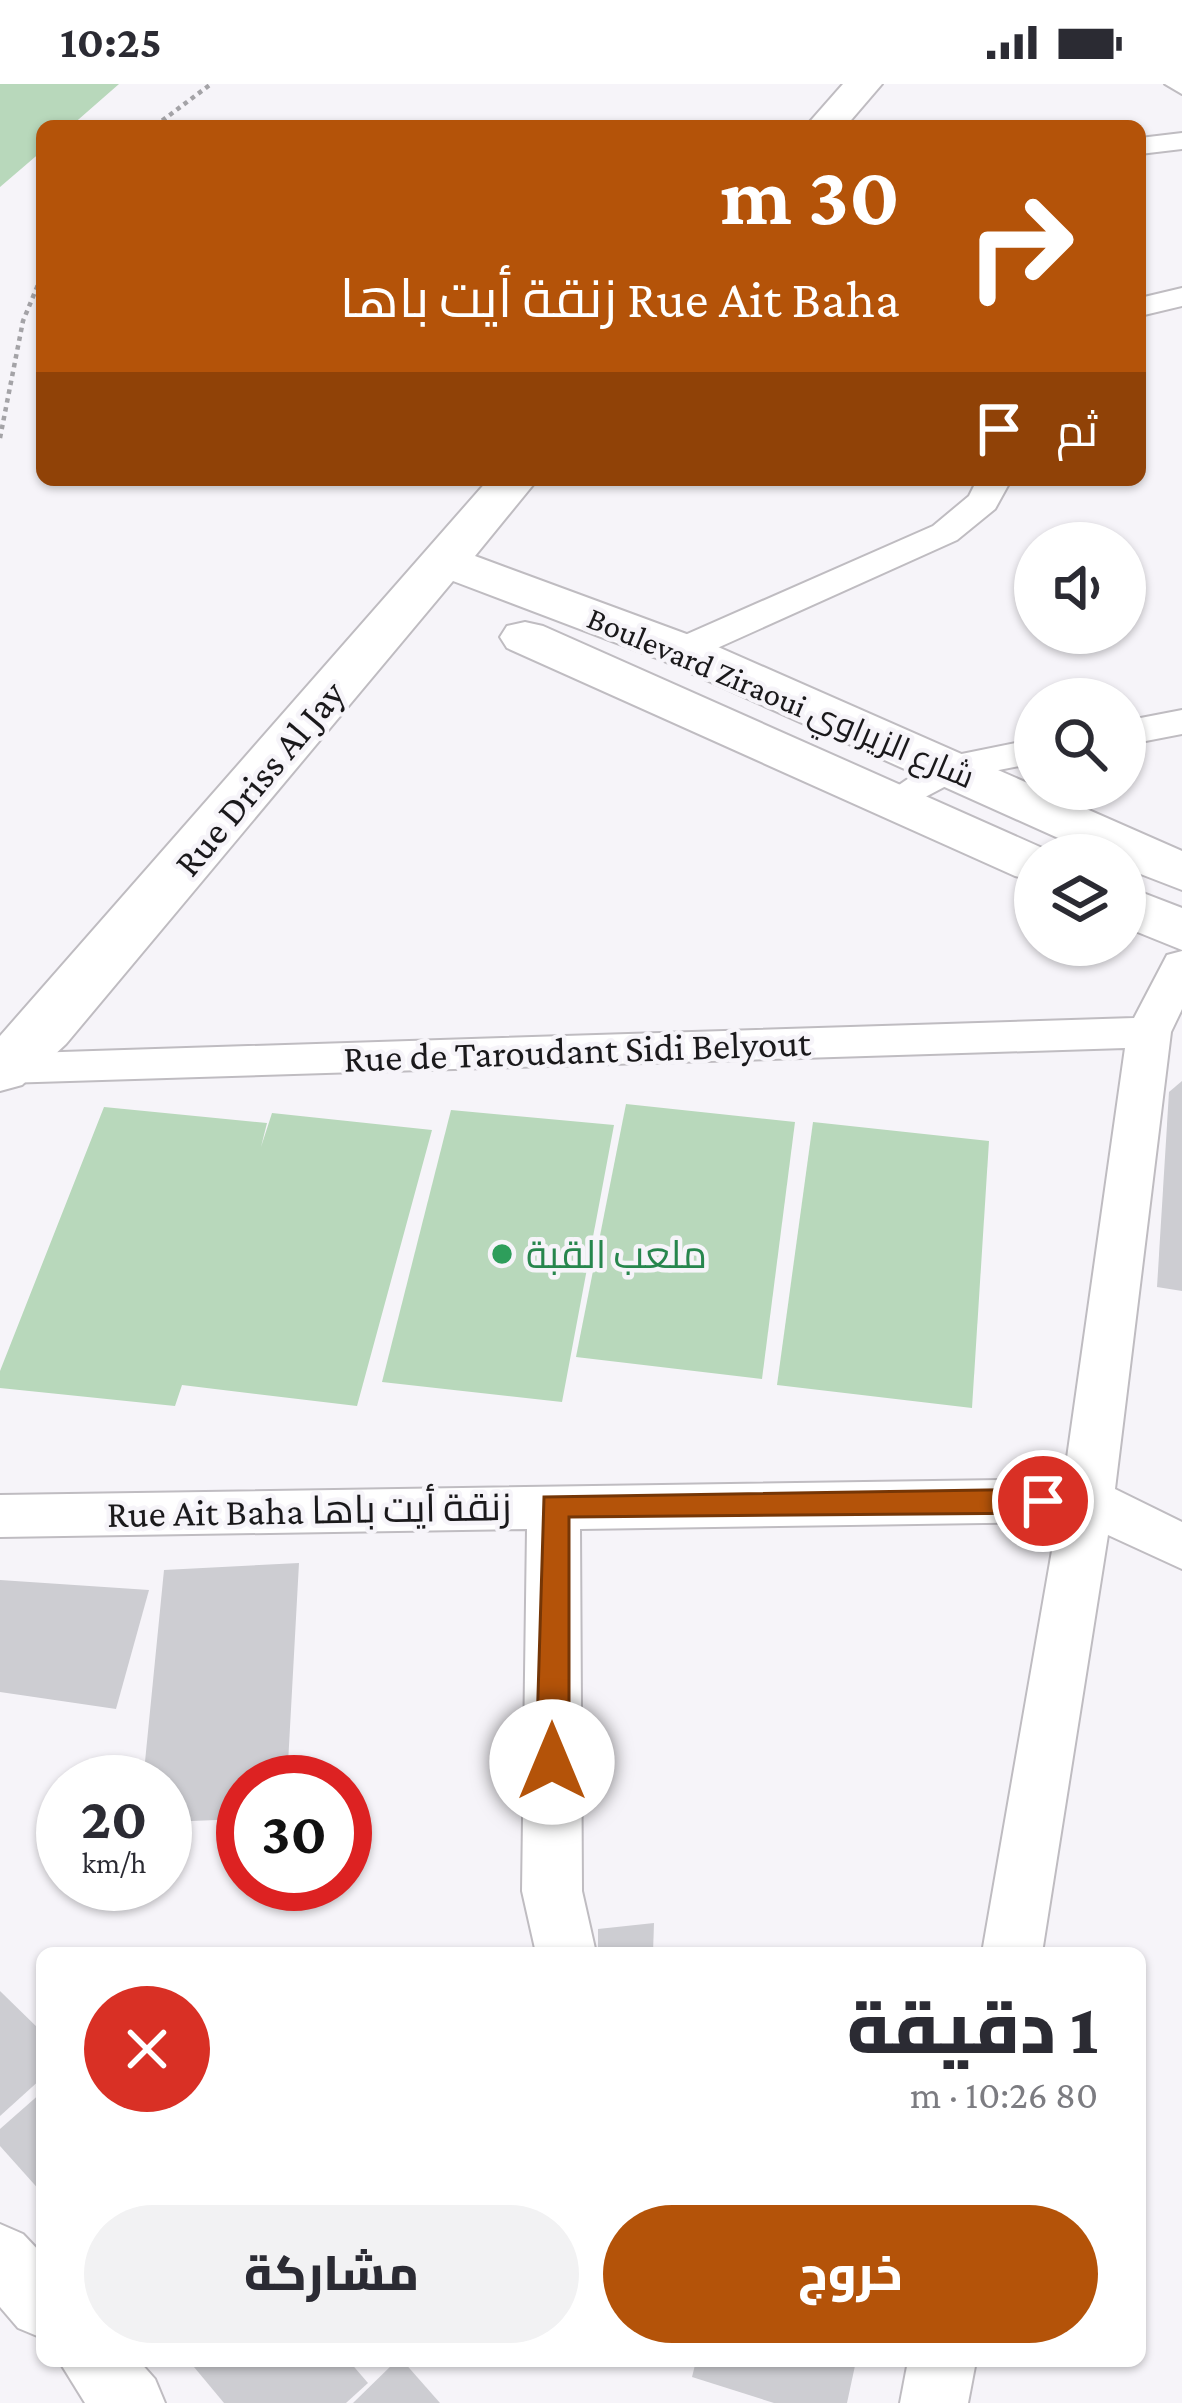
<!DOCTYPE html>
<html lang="ar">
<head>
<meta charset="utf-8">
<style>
  :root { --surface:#fff; --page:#f2f2f3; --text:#2b2b33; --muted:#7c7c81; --accent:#b45309 }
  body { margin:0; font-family:"Crimson Pro",Cairo,serif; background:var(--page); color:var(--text); direction:rtl; height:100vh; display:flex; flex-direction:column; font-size:45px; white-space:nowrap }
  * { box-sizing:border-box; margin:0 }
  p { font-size:39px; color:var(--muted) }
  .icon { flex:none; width:66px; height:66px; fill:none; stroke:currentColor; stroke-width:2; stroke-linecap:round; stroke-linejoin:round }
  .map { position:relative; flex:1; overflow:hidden; direction:ltr }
  .details { position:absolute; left:36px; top:1863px; width:1110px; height:420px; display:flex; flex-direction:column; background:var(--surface); border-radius:18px; box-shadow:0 3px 9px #0004; direction:rtl }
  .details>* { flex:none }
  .hud { position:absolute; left:36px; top:36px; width:1110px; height:366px; border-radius:18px; box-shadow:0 3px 9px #0004; direction:rtl; background:#b45309; color:#fff; overflow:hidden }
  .fabs { position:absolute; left:1014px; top:438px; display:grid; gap:24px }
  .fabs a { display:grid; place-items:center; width:132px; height:132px; border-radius:50%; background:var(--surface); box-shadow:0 3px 9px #0004; font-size:60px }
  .speed { position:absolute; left:36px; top:1671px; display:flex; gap:24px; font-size:60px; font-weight:700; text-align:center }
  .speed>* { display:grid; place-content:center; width:156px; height:156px; border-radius:50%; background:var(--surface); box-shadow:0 3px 9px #0004; line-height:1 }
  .speed small { font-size:30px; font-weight:400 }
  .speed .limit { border:18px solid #d22; background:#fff; color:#111 }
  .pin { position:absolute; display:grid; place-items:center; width:102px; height:102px; color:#fff; margin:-51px; border:6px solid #fff; border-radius:50%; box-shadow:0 3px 12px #0007 }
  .me { position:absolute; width:132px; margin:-66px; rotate:0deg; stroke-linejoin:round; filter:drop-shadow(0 0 9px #0008) }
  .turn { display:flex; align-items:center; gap:42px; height:252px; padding:0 48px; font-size:54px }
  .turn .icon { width:156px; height:156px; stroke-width:2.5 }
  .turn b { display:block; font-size:84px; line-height:102px }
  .then { display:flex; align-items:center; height:114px; padding:0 48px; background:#0003; gap:24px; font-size:45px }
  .round { display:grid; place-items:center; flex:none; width:126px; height:126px; border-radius:63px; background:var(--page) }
  .summary { display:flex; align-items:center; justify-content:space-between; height:204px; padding:0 48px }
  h1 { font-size:72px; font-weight:800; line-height:90px }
  .cta { display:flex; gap:24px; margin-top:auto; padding:24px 48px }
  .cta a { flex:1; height:138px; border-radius:72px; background:var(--accent); color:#fff; font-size:48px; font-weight:800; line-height:138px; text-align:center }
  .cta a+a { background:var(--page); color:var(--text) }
  .status { display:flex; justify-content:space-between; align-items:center; height:84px; padding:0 60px; background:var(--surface); direction:ltr }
  .status svg { height:33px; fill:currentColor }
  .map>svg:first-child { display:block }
  .green { fill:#b8d8bb }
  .building { fill:#cdcdd2 }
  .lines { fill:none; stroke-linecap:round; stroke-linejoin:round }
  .street-casing { stroke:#bfbcc1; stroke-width:4 }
  .secondary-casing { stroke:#bfbcc1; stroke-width:4 }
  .path { stroke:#a4a3a7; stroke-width:4.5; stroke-dasharray:4.5 4.5; stroke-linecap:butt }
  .street { fill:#fff; fill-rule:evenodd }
  .secondary { fill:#fff; fill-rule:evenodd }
  .route { fill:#b45309; stroke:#753606; stroke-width:3 }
  .leisure-dot { fill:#2e9e5b; stroke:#f6f4f9; stroke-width:4.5 }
  .labels { text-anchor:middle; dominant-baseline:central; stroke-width:9; stroke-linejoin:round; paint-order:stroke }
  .far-street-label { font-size:33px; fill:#1a191b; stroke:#f6f4f9 }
  .street-label { font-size:39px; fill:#1a191b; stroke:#f6f4f9 }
  .leisure-label { font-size:39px; fill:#27864d; stroke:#f6f4f9; text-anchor:start }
</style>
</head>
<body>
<div class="status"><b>10:25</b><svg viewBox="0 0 49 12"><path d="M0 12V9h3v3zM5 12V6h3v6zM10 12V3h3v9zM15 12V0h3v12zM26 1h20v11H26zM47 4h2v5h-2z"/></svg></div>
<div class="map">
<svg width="1182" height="2319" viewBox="0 0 1182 2319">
  <rect width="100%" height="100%" fill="#f6f4f9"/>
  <g class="green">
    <polygon points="0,0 119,0 71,42 42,42 42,67 0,103"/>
    <polygon points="626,1020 795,1038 762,1295 576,1273"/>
    <polygon points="104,1023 267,1039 261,1063 272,1029 432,1046 357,1322 182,1301 175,1322 0,1304 0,1287"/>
    <polygon points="451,1026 614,1041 562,1318 382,1298"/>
    <polygon points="813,1038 989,1057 972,1324 777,1301"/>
  </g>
  <g class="building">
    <polygon points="1182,997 1182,1207 1157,1203 1169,1008"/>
    <polygon points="299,1479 287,1698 243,1698 243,1735 165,1738 165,1698 143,1698 164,1486"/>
    <polygon points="0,1496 149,1506 116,1625 0,1608"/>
    <polygon points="654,1839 653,1869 598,1869 598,1845"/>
    <polygon points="0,1907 42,1948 42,1994 0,2032"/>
    <polygon points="42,2008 42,2109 0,2062 0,2045"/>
    <polygon points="189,2277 349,2277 368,2299 346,2319 224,2319"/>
    <polygon points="396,2277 403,2277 440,2319 353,2319"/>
    <polygon points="696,2277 856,2277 847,2319 774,2319 692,2293"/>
  </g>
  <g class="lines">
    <defs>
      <g id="street">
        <polygon points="1165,0 1182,0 1182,10"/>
        <polygon points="1182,49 1182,65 1140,70 1140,54"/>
        <polygon points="1182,204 1182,222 1140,232 1140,214"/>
        <polygon points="977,396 1011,396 995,425 957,456 695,574 669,574 663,566 669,558 933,442 969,412"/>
        <polygon points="1182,626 1182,650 1125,661 1125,637"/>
        <polygon points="1035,655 1035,679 963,693 897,728 883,725 877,716 937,675"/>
        <polygon points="1182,867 1182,925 1171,948 1115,1405 1182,1438 1182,1485 1108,1451 1042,1869 982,1869 1057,1438 580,1445 582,1807 596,1869 536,1869 522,1807 527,1445 0,1453 0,1411 1064,1395 1125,964 5,999 0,998 0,970 1134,934 1167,871"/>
        <polygon points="0,2140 23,2150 42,2170 42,2254 18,2244 0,2223"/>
        <polygon points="59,2277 139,2277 155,2295 165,2319 85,2319"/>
        <polygon points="908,2277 976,2277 968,2319 900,2319"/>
      </g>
      <g id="secondary">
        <polygon points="843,0 882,0 846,42 806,42"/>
        <polygon points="488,396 537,396 475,472 700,555 1182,767 1182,806 1125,784 1125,771 1096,771 664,577 453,497 66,960 22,1001 0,1007 0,952"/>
        <polygon points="525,538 543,542 1058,771 1035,771 1035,797 1015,792 507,564 500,553 507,542"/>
        <polygon points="1125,802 1182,824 1182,866 1125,843"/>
      </g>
    </defs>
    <use href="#street" class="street-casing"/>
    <use href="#secondary" class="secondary-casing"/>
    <g class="path">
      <polyline points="155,42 211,0"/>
      <polyline points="0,354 23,237 42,191"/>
    </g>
    <use href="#street" class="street"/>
    <use href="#secondary" class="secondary"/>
  </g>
  <polygon class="route" points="1043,1405 1058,1417 1043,1429 569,1433 569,1678 564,1689 541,1689 536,1678 544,1413"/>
  <circle class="leisure-dot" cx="502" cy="1170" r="12"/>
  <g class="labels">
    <g class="far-street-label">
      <text transform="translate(781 613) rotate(23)">Boulevard Ziraoui شارع الزيراوي</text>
    </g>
    <g class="street-label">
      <text transform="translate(259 694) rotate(-50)">Rue Driss Al Jay</text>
      <text transform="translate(577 966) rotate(-2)">Rue de Taroudant Sidi Belyout</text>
      <text transform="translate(309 1426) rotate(-1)">Rue Ait Baha زنقة أيت باها</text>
    </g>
    <g class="leisure-label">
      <text x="526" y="1170">ملعب القبة</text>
    </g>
  </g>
</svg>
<div class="fabs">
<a><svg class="icon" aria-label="sound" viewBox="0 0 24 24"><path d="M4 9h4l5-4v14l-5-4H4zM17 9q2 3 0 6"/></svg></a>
<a><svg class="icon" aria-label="search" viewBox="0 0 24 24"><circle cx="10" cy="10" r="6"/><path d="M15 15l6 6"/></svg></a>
<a><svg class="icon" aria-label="layers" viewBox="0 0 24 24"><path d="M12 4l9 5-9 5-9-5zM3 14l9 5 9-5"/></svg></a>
</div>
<div class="speed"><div>20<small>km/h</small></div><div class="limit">30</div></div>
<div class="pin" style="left:1043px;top:1417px;background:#d93025"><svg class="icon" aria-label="arrive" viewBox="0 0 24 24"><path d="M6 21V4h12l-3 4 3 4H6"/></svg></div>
<svg class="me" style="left:552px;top:1678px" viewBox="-20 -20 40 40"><circle r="19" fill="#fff"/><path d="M0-13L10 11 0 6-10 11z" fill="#b45309"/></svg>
<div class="hud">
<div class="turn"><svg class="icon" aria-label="right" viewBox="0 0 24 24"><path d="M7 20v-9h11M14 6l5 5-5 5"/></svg><div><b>30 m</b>Rue Ait Baha زنقة أيت باها</div></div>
<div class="then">ثم<svg class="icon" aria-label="arrive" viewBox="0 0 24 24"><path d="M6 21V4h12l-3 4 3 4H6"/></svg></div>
</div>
<section class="details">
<div class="summary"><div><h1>1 دقيقة</h1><p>80 m · 10:26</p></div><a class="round" style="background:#d93025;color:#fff"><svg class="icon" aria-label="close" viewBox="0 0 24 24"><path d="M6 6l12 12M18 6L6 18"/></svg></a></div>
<div class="cta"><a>خروج</a><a>مشاركة</a></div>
</section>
</div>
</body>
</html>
